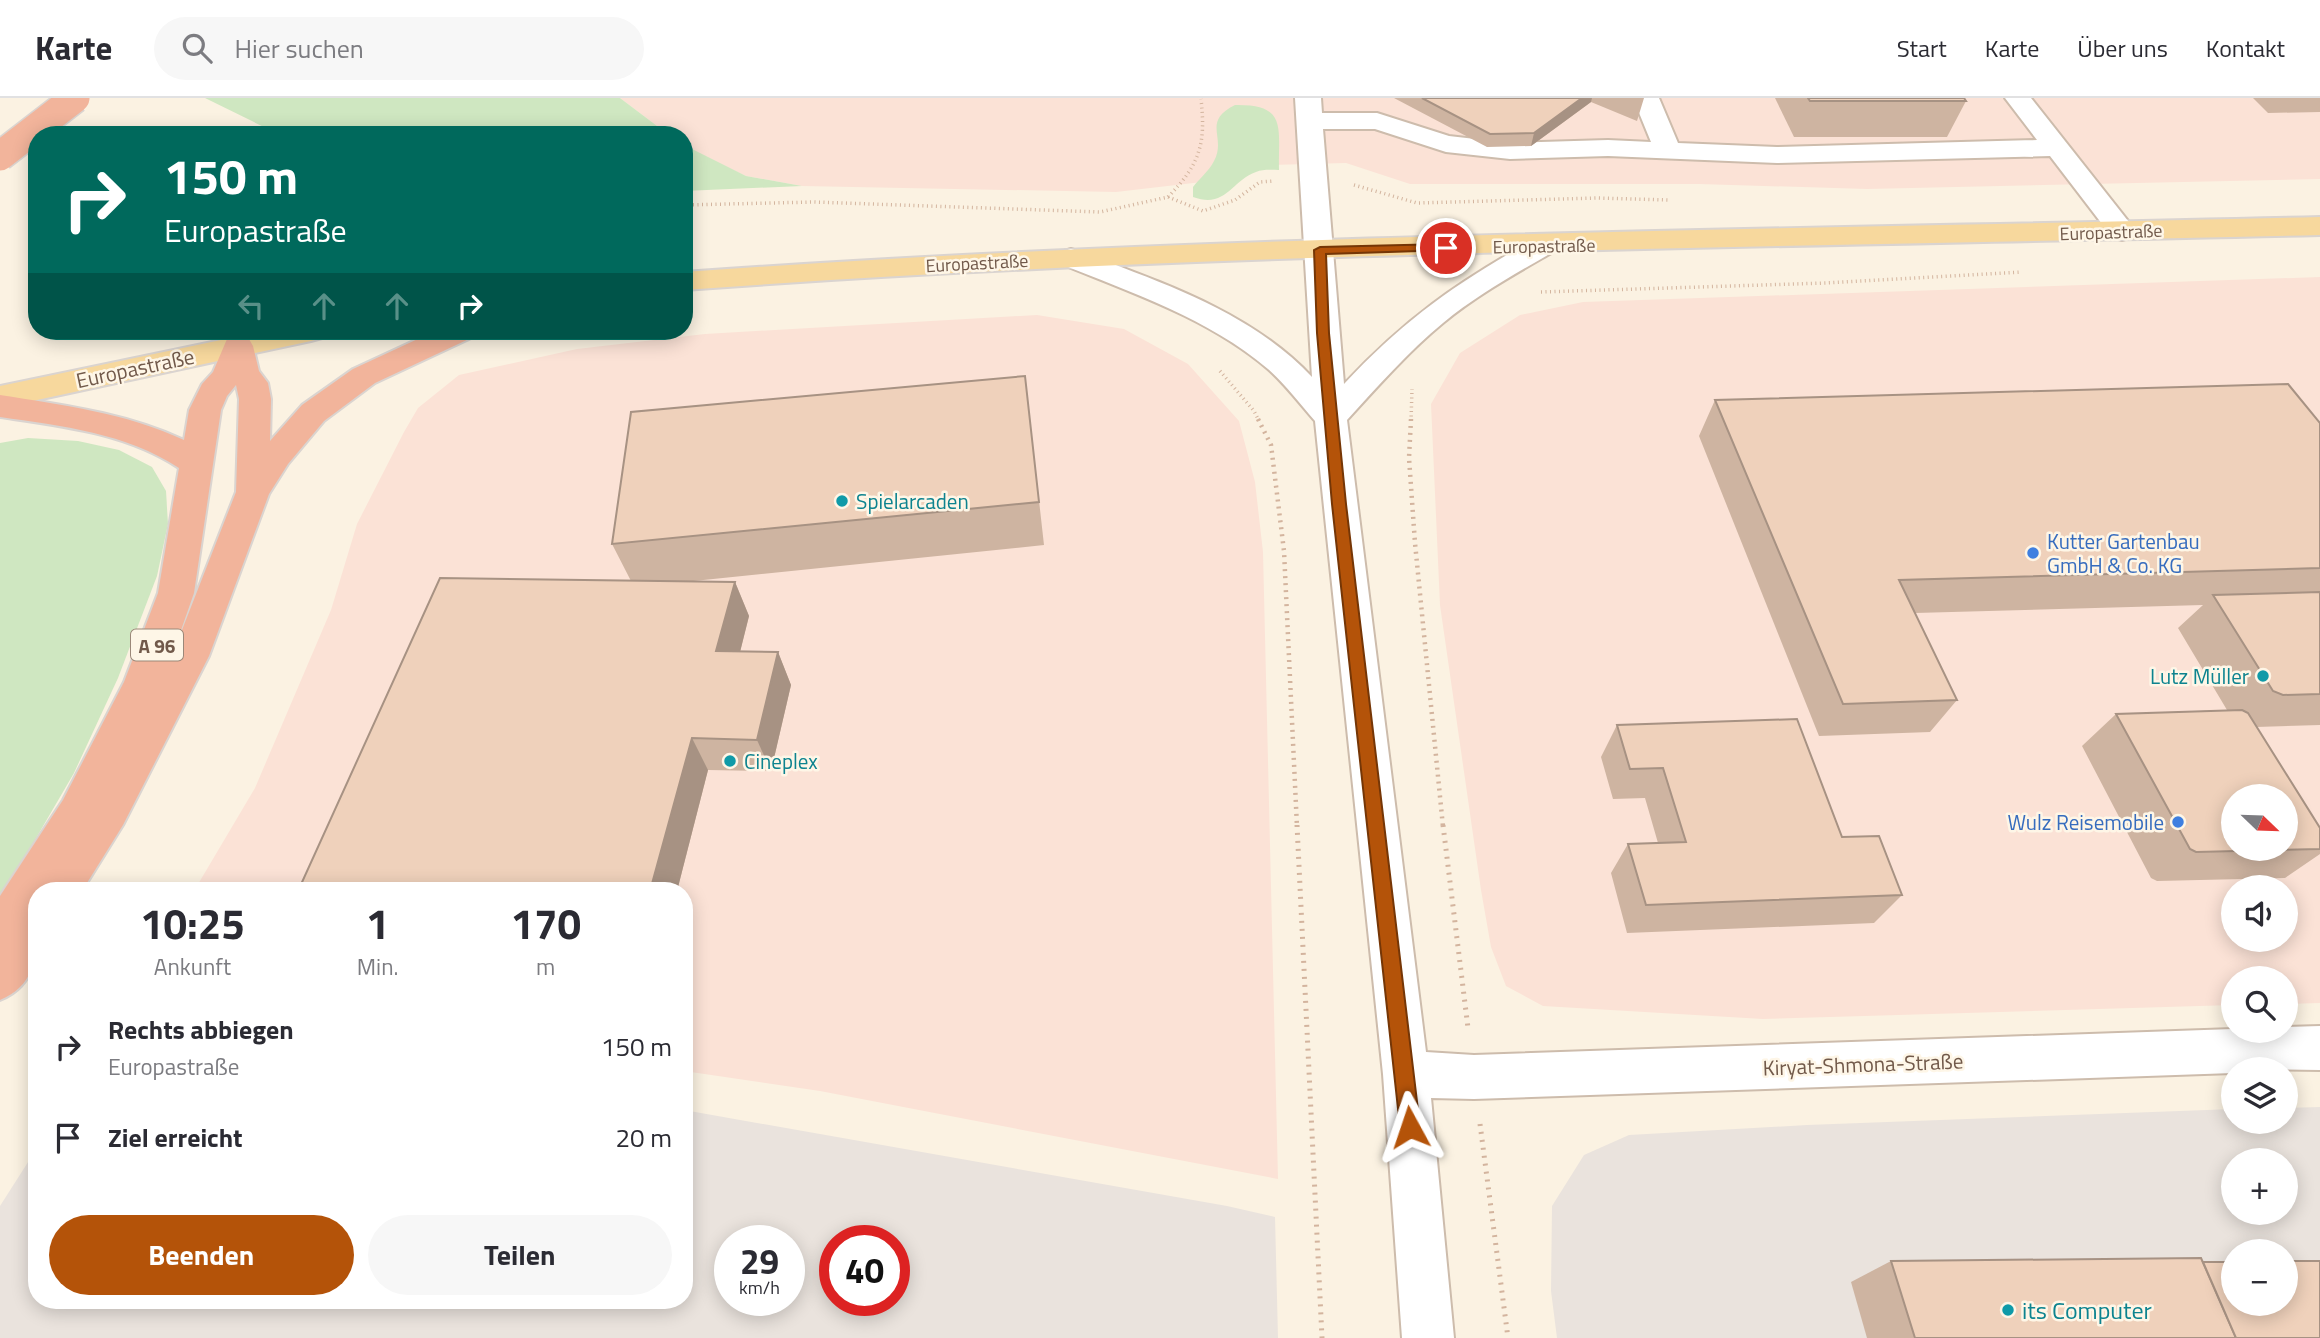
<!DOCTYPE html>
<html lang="de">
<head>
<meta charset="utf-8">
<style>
  :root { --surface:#fff; --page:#f7f7f7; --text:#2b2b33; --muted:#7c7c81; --line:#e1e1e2; --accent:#b45309 }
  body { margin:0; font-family:"Titillium Web",sans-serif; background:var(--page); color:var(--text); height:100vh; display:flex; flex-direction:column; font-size:26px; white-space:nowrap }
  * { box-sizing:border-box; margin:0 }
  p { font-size:23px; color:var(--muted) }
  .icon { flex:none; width:38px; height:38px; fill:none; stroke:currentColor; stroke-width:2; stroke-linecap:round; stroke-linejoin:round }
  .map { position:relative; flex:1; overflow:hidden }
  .sheet { position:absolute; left:28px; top:784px; width:665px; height:427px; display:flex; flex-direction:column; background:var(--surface); border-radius:28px; box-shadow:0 4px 18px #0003 }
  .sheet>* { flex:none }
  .guide { position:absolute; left:28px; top:28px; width:665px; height:214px; border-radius:28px; box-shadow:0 4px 18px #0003; background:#00695c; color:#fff; overflow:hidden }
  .needle { width:46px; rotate:113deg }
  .tools { position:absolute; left:2221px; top:686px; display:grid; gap:14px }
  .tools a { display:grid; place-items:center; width:77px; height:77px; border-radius:50%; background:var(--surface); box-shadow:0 4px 18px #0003; font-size:35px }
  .speed { position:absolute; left:714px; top:1127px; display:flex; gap:14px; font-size:35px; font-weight:700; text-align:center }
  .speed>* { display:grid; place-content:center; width:91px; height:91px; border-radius:50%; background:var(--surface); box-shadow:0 4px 18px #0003; line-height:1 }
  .speed small { font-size:18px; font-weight:400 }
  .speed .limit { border:10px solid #d22; background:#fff; color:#111 }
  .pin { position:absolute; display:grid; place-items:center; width:60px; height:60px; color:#fff; margin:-30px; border:4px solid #fff; border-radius:50%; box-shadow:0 2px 7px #0007 }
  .me { position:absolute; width:77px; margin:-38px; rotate:355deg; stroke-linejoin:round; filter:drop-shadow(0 0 5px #0008) }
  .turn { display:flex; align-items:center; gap:24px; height:147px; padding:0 21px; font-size:32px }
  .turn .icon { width:91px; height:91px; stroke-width:2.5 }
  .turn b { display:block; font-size:49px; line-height:60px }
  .lanes { display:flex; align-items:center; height:66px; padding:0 21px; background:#0003; justify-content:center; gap:35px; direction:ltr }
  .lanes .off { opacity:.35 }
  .eta { display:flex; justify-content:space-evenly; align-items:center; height:119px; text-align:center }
  .eta b { font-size:42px; font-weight:700; line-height:49px }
  .action { display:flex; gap:14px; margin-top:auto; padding:14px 21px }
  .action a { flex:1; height:80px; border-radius:42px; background:var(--accent); color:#fff; font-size:28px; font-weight:700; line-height:80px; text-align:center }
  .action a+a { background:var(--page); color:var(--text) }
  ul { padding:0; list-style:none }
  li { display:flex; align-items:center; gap:21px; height:91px; padding:0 21px }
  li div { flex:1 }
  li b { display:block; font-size:26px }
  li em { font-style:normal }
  header { display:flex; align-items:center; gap:42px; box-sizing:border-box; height:98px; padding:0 35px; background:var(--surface); border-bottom:2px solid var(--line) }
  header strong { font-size:33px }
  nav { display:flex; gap:38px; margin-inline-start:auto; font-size:24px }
  .search { width:490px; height:63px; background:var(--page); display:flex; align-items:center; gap:18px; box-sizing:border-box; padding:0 24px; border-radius:38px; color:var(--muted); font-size:26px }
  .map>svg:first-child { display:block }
  .commercial { fill:#fbe2d6; fill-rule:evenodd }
  .industrial { fill:#eae3dd; fill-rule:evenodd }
  .green { fill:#cfe7c1 }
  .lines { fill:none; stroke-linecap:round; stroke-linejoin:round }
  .minor-casing { stroke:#cdbcac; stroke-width:4 }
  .major-casing { stroke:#dad4d0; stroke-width:4 }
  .highway-casing { stroke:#dad4d0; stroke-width:4 }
  .path-far2 { stroke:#d3b49e; stroke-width:3.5; stroke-dasharray:1 3.5; stroke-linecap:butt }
  .path-far1 { stroke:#d3b49e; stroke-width:4.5; stroke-dasharray:2 5; stroke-linecap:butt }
  .path { stroke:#d3b49e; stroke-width:5; stroke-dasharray:2 6; stroke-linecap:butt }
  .minor { fill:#fff; fill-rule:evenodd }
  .major { fill:#f7d89d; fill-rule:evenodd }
  .highway { fill:#f2b49b; fill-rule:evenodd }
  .highway-bridge-casing { stroke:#dad4d0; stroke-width:32; stroke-linecap:butt }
  .highway-bridge { stroke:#f2b49b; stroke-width:29 }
  .wall { fill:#ceb4a1 }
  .shaded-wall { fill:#a79283 }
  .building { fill:#efd1bb; stroke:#a79283; stroke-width:2; fill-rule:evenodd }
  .route { fill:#b45309; stroke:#753606; stroke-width:2 }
  .culture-dot { fill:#0f9aa8; stroke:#fef6e7; stroke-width:2.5 }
  .shop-dot { fill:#3f7fe0; stroke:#fef6e7; stroke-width:2.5 }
  .labels { text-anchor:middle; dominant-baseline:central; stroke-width:5; stroke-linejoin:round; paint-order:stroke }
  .far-street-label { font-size:18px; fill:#71594a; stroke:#fef6e7 }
  .shield { fill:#fef6e7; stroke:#9b8879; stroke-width:2 }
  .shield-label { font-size:19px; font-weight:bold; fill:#71594a }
  .street-label { font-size:21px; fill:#71594a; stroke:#fef6e7 }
  .culture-label { font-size:21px; fill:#0d838f; stroke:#fef6e7; text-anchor:start }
  .shop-label { font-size:21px; fill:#366cbe; stroke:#fef6e7; text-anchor:start }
  .near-culture-label { font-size:24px; fill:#0d838f; stroke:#fef6e7; text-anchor:start }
</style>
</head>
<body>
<header>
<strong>Karte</strong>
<div class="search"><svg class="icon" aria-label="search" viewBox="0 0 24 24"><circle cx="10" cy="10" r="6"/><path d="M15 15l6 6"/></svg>Hier suchen</div>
<nav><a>Start</a><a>Karte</a><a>Über uns</a><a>Kontakt</a></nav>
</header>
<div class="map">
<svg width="2320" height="1240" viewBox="0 0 2320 1240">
  <rect width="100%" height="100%" fill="#fbf2e2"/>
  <g class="commercial">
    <polygon points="620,0 2320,0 2320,81 1867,91 1699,86 1410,86 1346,65 1267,67 1219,82 1116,94 802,88 746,78 700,57 684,47 684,37 669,37"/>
    <path d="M2320,179V905L2286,906V880H2233V907L1763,921L1543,908L1506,888L1491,849L1481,792L1440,507L1431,306L1460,255L1520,217L1583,204ZM2233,698H2286V751H2233ZM2233,789H2286V842H2233Z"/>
    <polygon points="1037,217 1124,231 1188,266 1239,323 1255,384 1263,454 1278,1081 820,993 684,973 684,793 194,793 255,690 331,512 357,426 404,334 418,310 459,277 577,251 705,236"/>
  </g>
  <g class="industrial">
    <path d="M2320,1009V1240H1557L1551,1193L1552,1108L1584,1057L1629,1037L1807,1027L2233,1011V1024H2286V1010ZM2233,1062H2286V1115H2233ZM2233,1153H2286V1206H2233Z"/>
    <path d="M684,1012L1227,1108L1275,1119L1278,1240H0V1108L37,1050V1202H684ZM730,1143H789V1202H730ZM835,1143H894V1202H835Z"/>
  </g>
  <g class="green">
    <polygon points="205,0 620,0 669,37 272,37 272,33"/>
    <path d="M1235,7C1288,6 1278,30 1279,72C1272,72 1263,71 1256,74C1231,83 1226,111 1193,99V89C1199,81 1209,73 1214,63C1227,39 1201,24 1235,7Z"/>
    <polygon points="684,47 746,78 802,88 684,93"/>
    <polygon points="28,340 78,343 119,352 152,369 166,393 168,426 157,478 118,580 74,675 0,802 0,345"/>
  </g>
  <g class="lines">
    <defs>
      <path id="minor" d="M1295,0H1321L1322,15H1377L1449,38L1510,45L1608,42L1651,44L1633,0H1659L1678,45L1777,49L2037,42L2005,0H2031L2136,133L2132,139L2122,142L2112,139L2050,58L1777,65L1608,58L1510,61L1446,54L1375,31H1323L1344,286C1405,221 1456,185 1533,142L1543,139L1553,142L1557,148L1553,154C1515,176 1477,197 1443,225C1408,254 1378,288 1347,322L1426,954L1474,957L2233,931L2286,933V929L2320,928V972L2233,971V975L1474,1001L1431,1000L1454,1240H1402L1383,976L1315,323C1300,306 1285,286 1268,271C1208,220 1132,195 1061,166L1057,160L1061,154L1071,151L1081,154C1163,185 1251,214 1312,279Z"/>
      <g id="major">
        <path d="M2320,119V137C1775,150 1227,152 684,192V174C1228,135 1775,132 2320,119Z"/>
        <polygon points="265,233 326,233 322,240 311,243 0,310 0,288"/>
      </g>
      <path id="highway" d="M435,233H475L471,240L375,285L324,323L288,366L269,396L209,558L123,727L82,793H37C37,834 46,884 0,902V798L63,702L124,584L158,495L179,370C126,335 62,328 0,319V297C63,307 126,315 184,342L189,312L202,286L213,274L227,241L238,238L249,241L253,248L259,273L268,285L271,301L270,343L302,307L353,271ZM236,287L239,301L236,394L173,555L194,495L221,312L227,298Z"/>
    </defs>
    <use href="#minor" class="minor-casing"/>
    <use href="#major" class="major-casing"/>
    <use href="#highway" class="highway-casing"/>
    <g class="path-far2">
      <polyline points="1354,87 1417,105 1597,100 1668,102"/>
      <path d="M1168,99C1200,66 1206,46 1201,1"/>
      <polyline points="684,107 814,104 1100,114 1168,99 1203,113 1235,102 1260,84 1273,83"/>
      <polyline points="1541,194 1826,185 2022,174"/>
      <polyline points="1220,273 1254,313 1259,323"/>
      <polyline points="1411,323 1412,291"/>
    </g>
    <g class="path-far1">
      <polyline points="1258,321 1271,347 1284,453 1297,729"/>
      <polyline points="1411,321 1409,360 1415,445 1443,729"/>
    </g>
    <g class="path">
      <polyline points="1297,727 1322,1240"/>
      <polyline points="1443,727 1468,930"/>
      <polyline points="1480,1026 1508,1240"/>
    </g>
    <use href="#minor" class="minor"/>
    <use href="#major" class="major"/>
    <use href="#highway" class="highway"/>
    <defs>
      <polyline id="highway-bridge" points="0,58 75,0"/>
    </defs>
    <use href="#highway-bridge" class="highway-bridge-casing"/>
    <use href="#highway-bridge" class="highway-bridge"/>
  </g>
  <g class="wall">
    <polygon points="1394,0 1644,0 1637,23 1591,4 1531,48 1487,49"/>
    <polygon points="1775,0 1964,0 1966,3 1947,39 1794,39"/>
    <polygon points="2253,0 2320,0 2320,14 2268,15"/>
    <polygon points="1025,278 1044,447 684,484 735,484 749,518 740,554 778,554 791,587 771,673 708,672 677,793 631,483 612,446"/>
    <polygon points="1715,302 2320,325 2320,627 2256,629 2320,730 2320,756 2285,780 2157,783 2151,780 2082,648 2116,616 2227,612 2178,530 2203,507 1915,515 1957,602 1930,634 1819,638 1699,338"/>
    <polygon points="1617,627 1842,739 1902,797 1874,825 1627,835 1611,775 1628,746 1658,745 1645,700 1613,701 1601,659"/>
    <polygon points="1891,1163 2203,1164 2320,1240 1867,1240 1851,1184"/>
  </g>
  <g class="shaded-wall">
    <polygon points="1582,0 1592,0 1591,4 1531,48 1534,35"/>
    <polygon points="735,484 749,518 732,586 716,553"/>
    <polygon points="778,554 791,587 771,673 757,642"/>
    <polygon points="692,640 708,672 677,793 650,793"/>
  </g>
  <g class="building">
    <polygon points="1422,0 1582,0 1534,35 1490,36"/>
    <polygon points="1808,0 1964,0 1966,3 1810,3"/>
    <polygon points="1025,278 1039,404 612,446 631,314"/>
    <polygon points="2288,286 2320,325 2320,470 1899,482 1957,602 1843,606 1715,302"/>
    <polygon points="440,480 735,484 716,553 778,554 757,642 692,640 650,793 298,793"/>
    <polygon points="2320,494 2320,596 2283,597 2273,593 2213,497"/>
    <path d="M2242,612L2248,615L2320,730V751L2196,754L2190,751L2116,616ZM2233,698H2286V751H2233Z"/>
    <polygon points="1797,621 1842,739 1879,738 1902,797 1646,807 1628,746 1686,744 1663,670 1630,671 1617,627"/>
    <polygon points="2201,1160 2236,1240 1915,1240 1891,1163"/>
    <polygon points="2286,1163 2320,1163 2320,1240 2236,1240 2203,1164 2233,1164 2233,1206 2286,1206"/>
  </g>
  <polygon class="route" points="1446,146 1450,147 1450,152 1326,156 1329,235 1346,406 1420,1029 1417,1036 1410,1039 1403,1036 1400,1029 1332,406 1317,235 1314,152 1320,149"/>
  <g class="culture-dot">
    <circle cx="842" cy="403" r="7"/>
    <circle cx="2263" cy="578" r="7"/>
    <circle cx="730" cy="663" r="7"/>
    <circle cx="2008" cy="1212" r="7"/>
  </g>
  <g class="shop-dot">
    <circle cx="2033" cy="455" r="7"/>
    <circle cx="2178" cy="724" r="7"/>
  </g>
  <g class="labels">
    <g class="far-street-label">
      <text transform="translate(2111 134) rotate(-2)">Europastraße</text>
      <text transform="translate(1544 148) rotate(-1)">Europastraße</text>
      <text transform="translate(977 165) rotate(-3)">Europastraße</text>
    </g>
    <rect class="shield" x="131" y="531.5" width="52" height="31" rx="5"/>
    <g class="shield-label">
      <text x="157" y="547">A 96</text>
    </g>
    <g class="street-label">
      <text transform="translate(135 270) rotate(-12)">Europastraße</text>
      <text transform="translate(1863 966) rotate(-2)">Kiryat-Shmona-Straße</text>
    </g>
    <g class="culture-label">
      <text x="856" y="403">Spielarcaden</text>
      <text x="2249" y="578" text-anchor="end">Lutz Müller</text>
      <text x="744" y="663">Cineplex</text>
    </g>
    <g class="shop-label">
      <text x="2047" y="443">Kutter Gartenbau<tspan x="2047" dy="24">GmbH &amp; Co. KG</tspan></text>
      <text x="2164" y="724" text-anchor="end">Wulz Reisemobile</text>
    </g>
    <g class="near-culture-label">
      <text x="2022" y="1212">its Computer</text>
    </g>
  </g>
</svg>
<div class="tools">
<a><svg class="needle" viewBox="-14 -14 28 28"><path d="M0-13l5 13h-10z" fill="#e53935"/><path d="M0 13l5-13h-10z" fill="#7c7c81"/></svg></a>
<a><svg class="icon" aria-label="sound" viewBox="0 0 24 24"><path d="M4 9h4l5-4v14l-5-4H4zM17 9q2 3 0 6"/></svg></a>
<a><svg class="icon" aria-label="search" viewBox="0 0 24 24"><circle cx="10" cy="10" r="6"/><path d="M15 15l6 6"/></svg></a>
<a><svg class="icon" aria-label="layers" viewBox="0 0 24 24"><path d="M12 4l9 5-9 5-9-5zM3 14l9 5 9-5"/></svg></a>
<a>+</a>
<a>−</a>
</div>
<div class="speed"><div>29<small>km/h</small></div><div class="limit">40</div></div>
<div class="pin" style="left:1446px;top:150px;background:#d93025"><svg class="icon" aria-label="arrive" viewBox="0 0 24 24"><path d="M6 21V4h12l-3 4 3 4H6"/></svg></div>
<svg class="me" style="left:1410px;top:1029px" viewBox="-20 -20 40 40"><path d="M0-17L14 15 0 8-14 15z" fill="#b45309" stroke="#fff" stroke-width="4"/></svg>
<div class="guide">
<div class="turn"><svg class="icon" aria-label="right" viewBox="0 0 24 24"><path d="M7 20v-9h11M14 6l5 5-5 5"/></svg><div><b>150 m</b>Europastraße</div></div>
<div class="lanes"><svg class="icon off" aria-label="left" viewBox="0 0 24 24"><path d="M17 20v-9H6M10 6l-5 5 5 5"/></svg><svg class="icon off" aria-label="ahead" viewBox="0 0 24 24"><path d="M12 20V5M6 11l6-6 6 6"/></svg><svg class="icon off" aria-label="ahead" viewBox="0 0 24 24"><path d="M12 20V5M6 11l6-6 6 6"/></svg><svg class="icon" aria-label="right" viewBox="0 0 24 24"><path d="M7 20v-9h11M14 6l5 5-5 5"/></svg></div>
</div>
<section class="sheet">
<div class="eta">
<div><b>10:25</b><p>Ankunft</p></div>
<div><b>1</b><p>Min.</p></div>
<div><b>170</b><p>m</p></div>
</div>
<ul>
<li><svg class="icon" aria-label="right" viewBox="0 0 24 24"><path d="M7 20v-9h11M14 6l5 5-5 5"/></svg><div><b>Rechts abbiegen</b><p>Europastraße</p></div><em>150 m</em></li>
<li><svg class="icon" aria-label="arrive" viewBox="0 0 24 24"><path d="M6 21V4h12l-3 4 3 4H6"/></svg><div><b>Ziel erreicht</b></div><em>20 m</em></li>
</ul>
<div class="action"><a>Beenden</a><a>Teilen</a></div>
</section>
</div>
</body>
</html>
